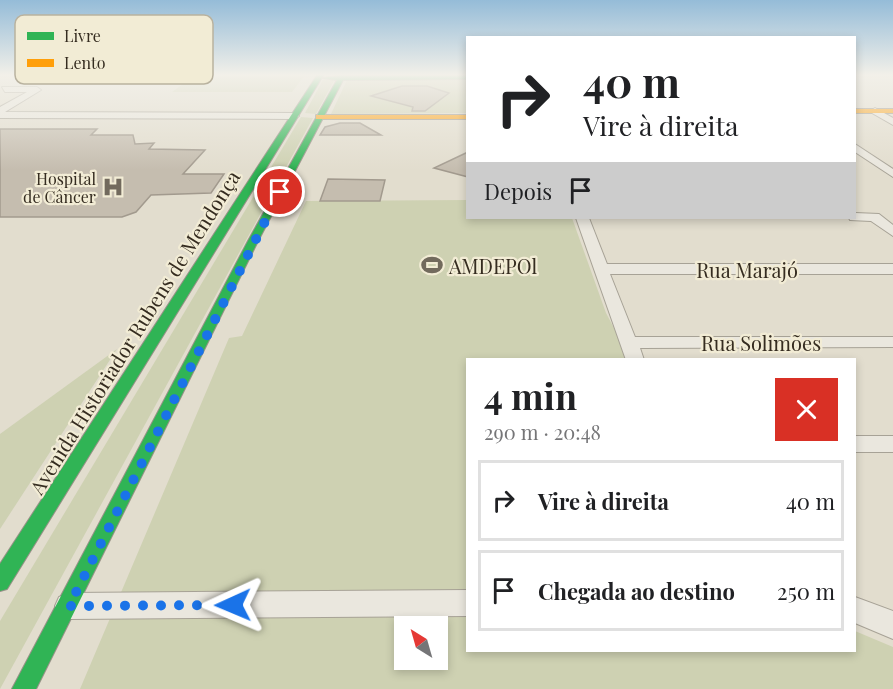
<!DOCTYPE html>
<html lang="pt">
<head>
<meta charset="utf-8">
<style>
  :root { --surface:#fff; --page:#f6f6f6; --text:#202124; --muted:#757577; --line:#e0e0e0 }
  body { margin:0; font-family:"Playfair Display",serif; background:var(--page); color:var(--text); height:100vh; display:flex; flex-direction:column; font-size:22px; white-space:nowrap }
  * { box-sizing:border-box; margin:0 }
  p { font-size:20px; color:var(--muted) }
  .icon { flex:none; width:33px; height:33px; fill:none; stroke:currentColor; stroke-width:2; stroke-linecap:round; stroke-linejoin:round }
  .map { position:relative; flex:1; overflow:hidden }
  .details { position:absolute; left:466px; top:358px; width:390px; height:294px; display:flex; flex-direction:column; background:var(--surface); border-radius:0px; box-shadow:0 3px 9px #0003 }
  .details>* { flex:none }
  .hud { position:absolute; left:466px; top:36px; width:390px; height:183px; border-radius:0px; box-shadow:0 3px 9px #0003; background:#fff; color:var(--text); overflow:hidden }
  .needle { width:39px; rotate:323deg }
  .tools { position:absolute; left:394px; top:616px; display:grid; gap:12px }
  .tools a { display:grid; place-items:center; width:54px; height:54px; border-radius:0px; background:var(--surface); box-shadow:0 3px 9px #0003; font-size:30px }
  .pin { position:absolute; display:grid; place-items:center; width:51px; height:51px; color:#fff; margin:-26px; border:3px solid #fff; border-radius:50%; box-shadow:0 2px 6px #0007 }
  .me { position:absolute; width:66px; margin:-33px; rotate:269deg; stroke-linejoin:round; filter:drop-shadow(0 0 4px #0008) }
  .turn { display:flex; align-items:center; gap:21px; height:126px; padding:0 18px; font-size:27px }
  .turn .icon { width:78px; height:78px; stroke-width:2.5 }
  .turn b { display:block; font-size:42px; line-height:51px }
  .then { display:flex; align-items:center; height:57px; padding:0 18px; background:#0003; gap:12px; font-size:22px }
  .round { display:grid; place-items:center; flex:none; width:63px; height:63px; border-radius:0px; background:var(--page) }
  .head { display:flex; align-items:center; justify-content:space-between; height:102px; padding:0 18px }
  h1 { font-size:36px; font-weight:700; line-height:45px }
  ul { padding:0; list-style:none }
  li { display:flex; align-items:center; gap:18px; height:81px; margin:0 12px 9px; padding:0 6px; border:3px solid var(--line); border-radius:0px }
  li div { flex:1 }
  li b { display:block; font-size:22px }
  li em { font-style:normal }
  .map>svg:first-child { display:block }
  .green { fill:#ced1b2; fill-rule:evenodd }
  .building { fill:#c5bdaf; stroke:#a29a8e; stroke-width:1.5 }
  .lines { fill:none; stroke-linecap:round; stroke-linejoin:round }
  .street-casing { stroke:#a7a296; stroke-width:2 }
  .fast-casing { stroke:#979287; stroke-width:2 }
  .slow-casing { stroke:#979287; stroke-width:2 }
  .street { fill:#eae7de; fill-rule:evenodd }
  .fast { fill:#30b455; fill-rule:evenodd }
  .slow { fill:#ff9f0a; fill-rule:evenodd }
  .route { stroke:#1a73e8; stroke-width:10; stroke-dasharray:0 18 }
  .labels { text-anchor:middle; dominant-baseline:central; stroke-width:4.5; stroke-linejoin:round; paint-order:stroke }
  .far-poi-label { font-size:16px; fill:#352c20; stroke:#f2ecd5; text-anchor:end }
  .poi-label { font-size:20px; fill:#352c20; stroke:#f2ecd5; text-anchor:start }
  .street-label { font-size:20px; fill:#352c20; stroke:#f2ecd5 }
  .key { fill:#f2ecd5; stroke:#b9b29f; stroke-width:1.5 }
  .key-label { font-size:16px; fill:#352c20 }
</style>
</head>
<body>
<div class="map">
<svg width="893" height="689" viewBox="0 0 893 689">
  <rect width="100%" height="100%" fill="#e2ddce"/>
  <g class="green">
    <polygon points="197,74 306,74 292,92 172,92"/>
    <polygon points="348,78 468,78 468,113 331,114"/>
    <polygon points="335,79 316,114 305,113 323,80"/>
    <polygon points="301,117 313,118 0,689 0,621"/>
    <path d="M468,200V218H572L606,313L631,360H468V651H855V631L893,647V689H80L229,338L242,336L306,201ZM405,627H438V660H405Z"/>
    <polygon points="117,349 0,529 0,434"/>
  </g>
  <g class="building">
    <polygon points="402,86 427,86 449,93 425,111 412,111 413,107 371,96"/>
    <polygon points="340,123 360,123 381,135 320,135 325,127"/>
    <polygon points="0,129 97,129 91,135 133,135 135,144 154,143 149,149 205,150 183,174 224,174 211,193 151,195 136,212 122,217 0,217"/>
    <polygon points="468,152 468,177 434,168"/>
    <polygon points="328,179 385,180 380,201 320,201"/>
  </g>
  <g class="lines">
    <defs>
      <g id="street">
        <polygon points="2,87 37,87 41,90 5,112 294,113 299,116 294,119 0,118 0,107 27,92 5,92"/>
        <polygon points="875,108 893,118 893,125 872,113 870,111"/>
        <polygon points="855,144 893,169 893,177 855,152"/>
        <polygon points="855,213 879,214 893,225 893,236 871,221 850,220 849,218 855,218"/>
        <polygon points="576,218 589,218 607,264 893,264 893,274 610,274 635,337 893,337 893,347 640,348 644,360 626,360"/>
        <rect x="855" y="436" width="38" height="16"/>
        <polygon points="468,590 468,616 69,619 59,615 55,606 59,597 69,593"/>
        <polygon points="855,597 893,611 893,639 855,623"/>
      </g>
      <g id="fast">
        <polygon points="318,74 324,74 7,589 0,591 0,564"/>
        <polygon points="340,74 346,74 345,76 468,75 468,79 343,80 258,241 36,689 12,689 248,241 337,80 322,78 339,76"/>
      </g>
      <g id="slow">
        <rect x="855" y="109" width="38" height="4"/>
        <polygon points="319,115 468,115 468,119 316,119 316,115"/>
      </g>
    </defs>
    <use href="#street" class="street-casing"/>
    <use href="#fast" class="fast-casing"/>
    <use href="#slow" class="slow-casing"/>
    <use href="#street" class="street"/>
    <use href="#fast" class="fast"/>
    <use href="#slow" class="slow"/>
  </g>
  <linearGradient id="sky" x2="0" y2="1"><stop stop-color="#95bcd8"/><stop offset="0.44" stop-color="#f2f0e9"/><stop offset="1" stop-color="#f2f0e9" stop-opacity="0"/></linearGradient>
  <rect width="893" height="170" fill="url(#sky)"/>
  <g class="lines">
    <polyline class="route" points="233,605 69,606 280,192"/>
  </g>
  <defs>
    <symbol id="hospital-bare" viewBox="-9 -9 18 18"><path d="M-5-5h3v3.5h4V-5h3V5h-3V1.5h-4V5h-3Z" fill="#726a5d" stroke="#f2ecd5" stroke-width="2.5" paint-order="stroke"/></symbol>
    <symbol id="stadium-bare" viewBox="-9 -9 18 18"><path d="M0-5a6.5 5 0 1 0 0 10a6.5 5 0 1 0 0-10ZM-3.5-1.8h7v3.6h-7Z" fill="#726a5d" stroke="#f2ecd5" stroke-width="2.5" paint-order="stroke"/></symbol>
  </defs>
  <g fill-rule="evenodd">
    <use href="#hospital-bare" x="98" y="172" width="30" height="30"/>
    <use href="#stadium-bare" x="417" y="250" width="30" height="30"/>
  </g>
  <g class="labels">
    <g class="far-poi-label">
      <text x="96" y="178">Hospital<tspan x="96" dy="18">de Câncer</tspan></text>
    </g>
    <g class="poi-label">
      <text x="449" y="265">AMDEPOl</text>
    </g>
    <g class="street-label">
      <text x="747" y="269">Rua Marajó</text>
      <text transform="translate(134 332) rotate(-58)">Avenida Historiador Rubens de Mendonça</text>
      <text x="761" y="342">Rua Solimões</text>
    </g>
  </g>
  <rect x="15" y="15" width="198" height="69" rx="9" class="key"/>
  <rect x="27" y="32" width="27" height="8" fill="#30b455"/>
  <rect x="27" y="59" width="27" height="8" fill="#ff9f0a"/>
  <g class="key-label">
    <text x="64" y="42">Livre</text>
    <text x="64" y="69">Lento</text>
  </g>
</svg>
<div class="tools">
<a><svg class="needle" viewBox="-14 -14 28 28"><path d="M0-13l5 13h-10z" fill="#e53935"/><path d="M0 13l5-13h-10z" fill="#757577"/></svg></a>
</div>
<div class="pin" style="left:280px;top:192px;background:#d93025"><svg class="icon" aria-label="arrive" viewBox="0 0 24 24"><path d="M6 21V4h12l-3 4 3 4H6"/></svg></div>
<svg class="me" style="left:233px;top:605px" viewBox="-20 -20 40 40"><path d="M0-17L14 15 0 8-14 15z" fill="#1a73e8" stroke="#fff" stroke-width="4"/></svg>
<div class="hud">
<div class="turn"><svg class="icon" aria-label="right" viewBox="0 0 24 24"><path d="M7 20v-9h11M14 6l5 5-5 5"/></svg><div><b>40 m</b>Vire à direita</div></div>
<div class="then">Depois<svg class="icon" aria-label="arrive" viewBox="0 0 24 24"><path d="M6 21V4h12l-3 4 3 4H6"/></svg></div>
</div>
<section class="details">
<div class="head"><div><h1>4 min</h1><p>290 m · 20:48</p></div><a class="round" style="background:#d93025;color:#fff"><svg class="icon" aria-label="close" viewBox="0 0 24 24"><path d="M6 6l12 12M18 6L6 18"/></svg></a></div>
<ul>
<li><svg class="icon" aria-label="right" viewBox="0 0 24 24"><path d="M7 20v-9h11M14 6l5 5-5 5"/></svg><div><b>Vire à direita</b></div><em>40 m</em></li>
<li><svg class="icon" aria-label="arrive" viewBox="0 0 24 24"><path d="M6 21V4h12l-3 4 3 4H6"/></svg><div><b>Chegada ao destino</b></div><em>250 m</em></li>
</ul>
</section>
</div>
</body>
</html>
